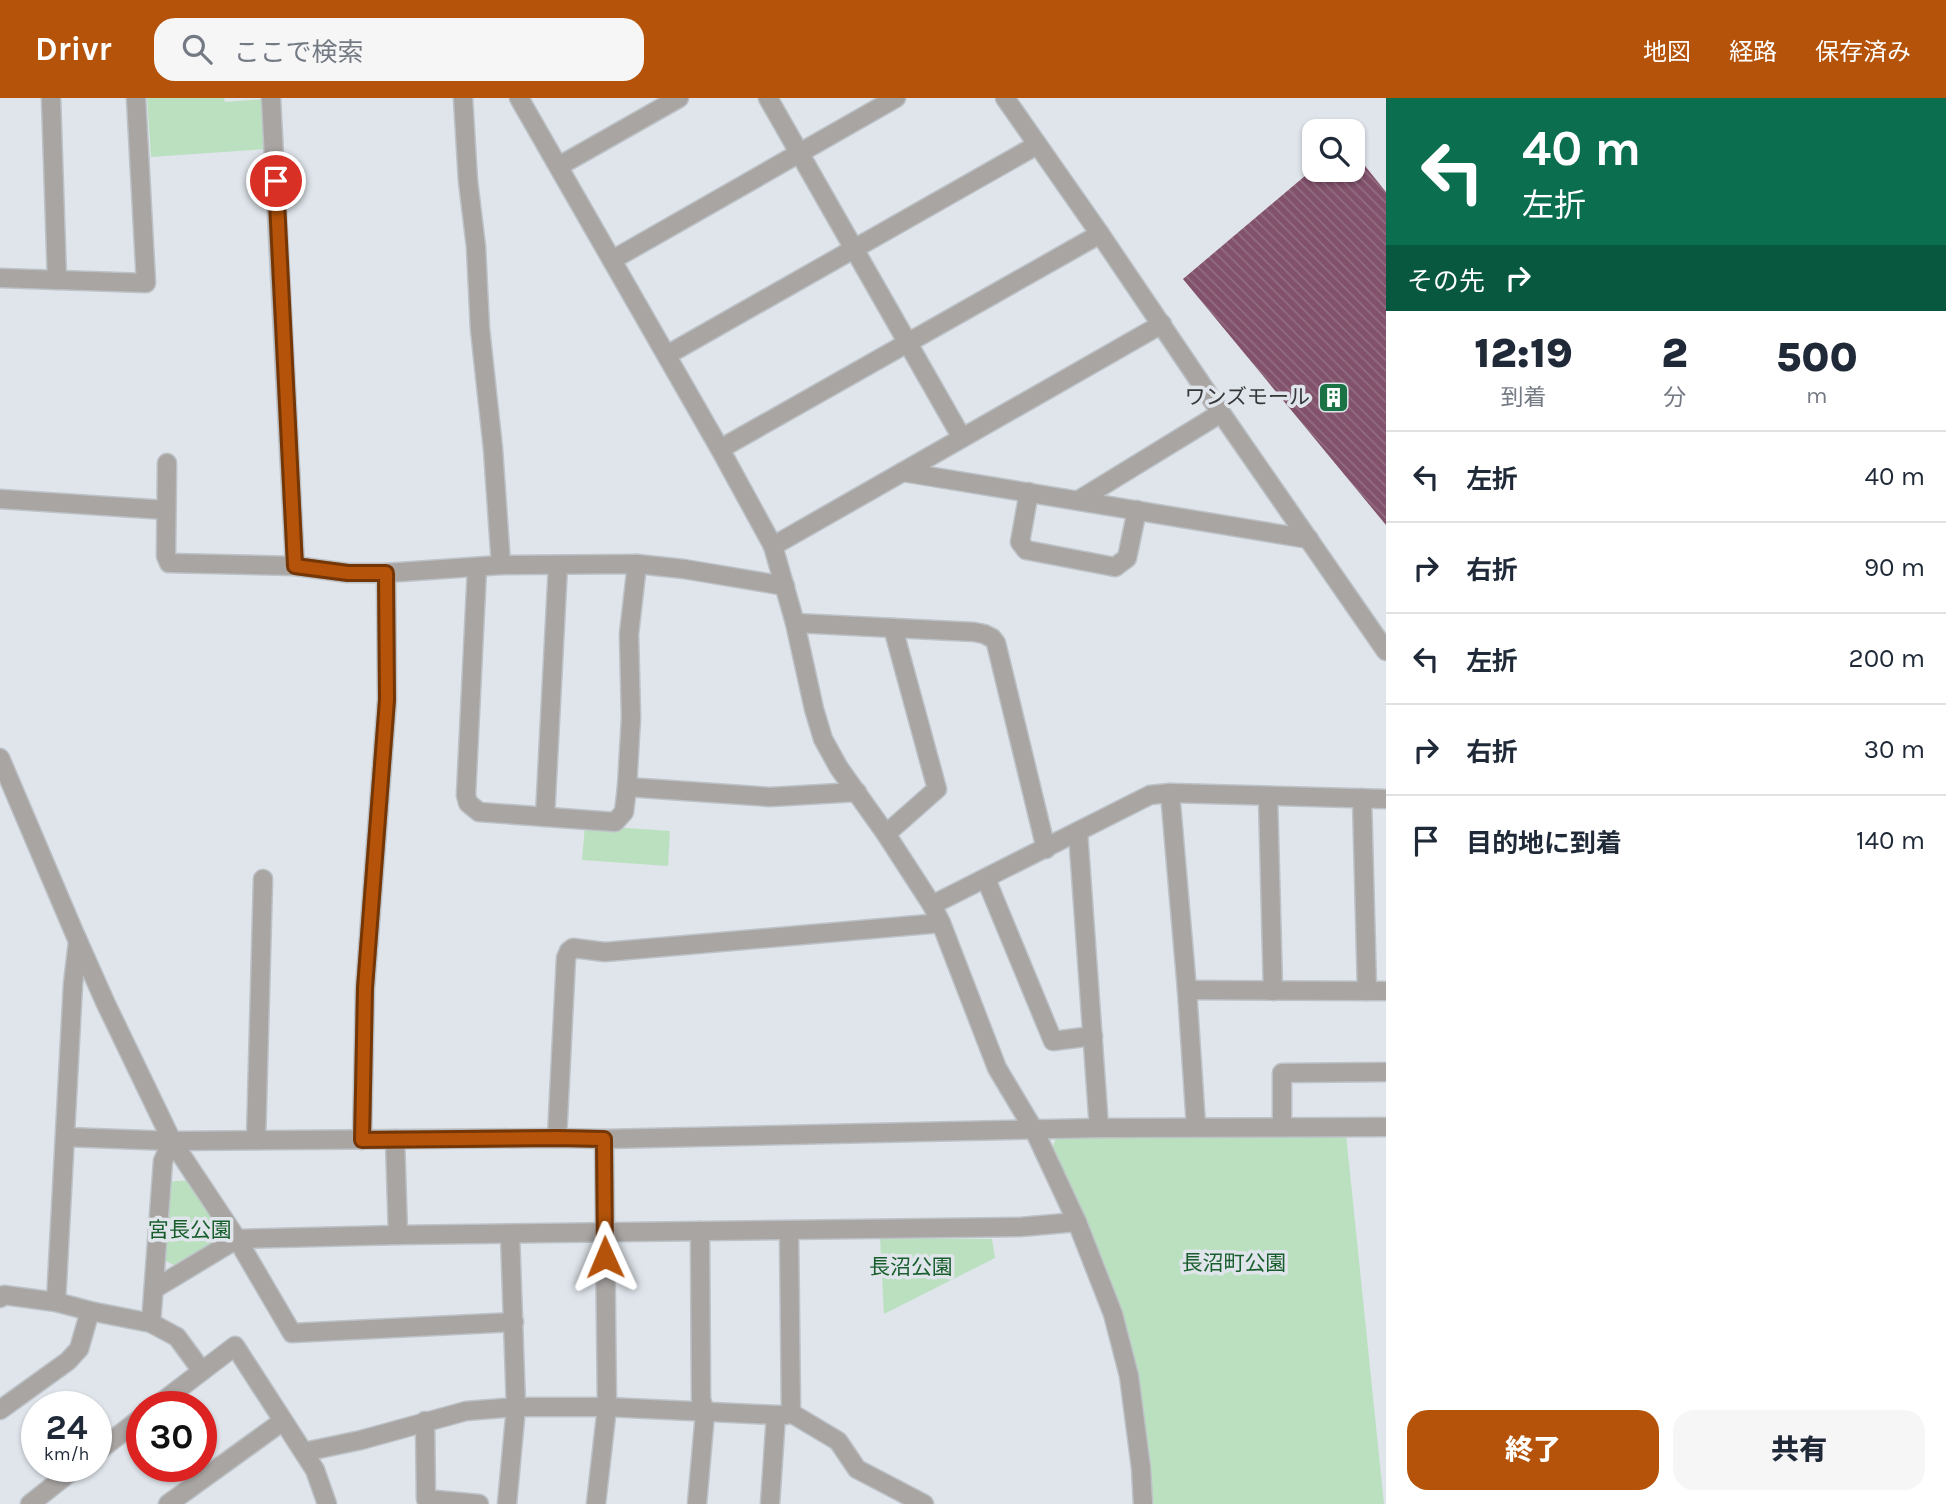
<!DOCTYPE html>
<html lang="ja">
<head>
<meta charset="utf-8">
<style>
  :root { --surface:#fff; --page:#f6f6f7; --text:#1f2937; --muted:#747a83; --line:#e0e1e3; --accent:#b45309 }
  body { margin:0; font-family:Karla,"Noto Sans JP",sans-serif; background:var(--page); color:var(--text); height:100vh; display:flex; flex-direction:column; font-size:26px; white-space:nowrap }
  * { box-sizing:border-box; margin:0 }
  p { font-size:23px; color:var(--muted) }
  .icon { flex:none; width:38px; height:38px; fill:none; stroke:currentColor; stroke-width:2; stroke-linecap:round; stroke-linejoin:round }
  .map { position:relative; flex:1; overflow:hidden }
  .panel { display:flex; flex-direction:column; background:var(--surface); width:560px }
  .panel>* { flex:none }
  .banner { background:#0b6e4f; color:#fff; overflow:hidden }
  .tools { position:absolute; left:1302px; top:21px; display:grid; gap:14px }
  .tools a { display:grid; place-items:center; width:63px; height:63px; border-radius:14px; background:var(--surface); box-shadow:0 2px 5px #0004; font-size:35px }
  .speed { position:absolute; left:21px; top:1293px; display:flex; gap:14px; font-size:35px; font-weight:700; text-align:center }
  .speed>* { display:grid; place-content:center; width:91px; height:91px; border-radius:50%; background:var(--surface); box-shadow:0 2px 5px #0004; line-height:1 }
  .speed small { font-size:18px; font-weight:400 }
  .speed .limit { border:10px solid #d22; background:#fff; color:#111 }
  .pin { position:absolute; display:grid; place-items:center; width:60px; height:60px; color:#fff; margin:-30px; border:4px solid #fff; border-radius:50%; box-shadow:0 2px 7px #0007 }
  .me { position:absolute; width:77px; margin:-38px; rotate:359deg; stroke-linejoin:round; filter:drop-shadow(0 0 5px #0008) }
  .turn { display:flex; align-items:center; gap:24px; height:147px; padding:0 21px; font-size:32px }
  .turn .icon { width:91px; height:91px; stroke-width:2.5 }
  .turn b { display:block; font-size:49px; line-height:60px }
  .then { display:flex; align-items:center; height:66px; padding:0 21px; background:#0003; gap:14px; font-size:26px }
  .eta { display:flex; justify-content:space-evenly; align-items:center; height:119px; text-align:center }
  .eta b { font-size:42px; font-weight:800; line-height:49px }
  .primary-button { display:flex; gap:14px; margin-top:auto; padding:14px 21px }
  .primary-button a { flex:1; height:80px; border-radius:21px; background:var(--accent); color:#fff; font-size:28px; font-weight:800; line-height:80px; text-align:center }
  .primary-button a+a { background:var(--page); color:var(--text) }
  ul { padding:0; list-style:none }
  li { display:flex; align-items:center; gap:21px; height:91px; padding:0 21px; border-top:2px solid var(--line) }
  li div { flex:1 }
  li b { display:block; font-size:26px }
  li em { font-style:normal }
  header { display:flex; align-items:center; gap:42px; box-sizing:border-box; height:98px; padding:0 35px; background:var(--accent); color:#fff }
  header strong { font-size:33px }
  nav { display:flex; gap:38px; margin-inline-start:auto; font-size:24px }
  .search { width:490px; height:63px; background:var(--page); display:flex; align-items:center; gap:18px; box-sizing:border-box; padding:0 24px; border-radius:21px; color:var(--muted); font-size:26px }
  main { display:flex; flex:1; min-height:0 }
  .map>svg:first-child { display:block }
  .park { fill:#bbe0c0 }
  .building { fill:url(#building-back-hatch) }
  .lines { fill:none; stroke-linecap:round; stroke-linejoin:round }
  .street-casing { stroke:#bdc2c7; stroke-width:21 }
  .street { stroke:#a8a5a3; stroke-width:18 }
  .route-casing { stroke:#753606; stroke-width:18 }
  .route { stroke:#b45309; stroke-width:12 }
  .labels { text-anchor:middle; dominant-baseline:central; stroke-width:7; stroke-linejoin:round; paint-order:stroke }
  .poi-label { font-size:21px; fill:#343638; stroke:#dfe5eb; text-anchor:end }
  .park-label { font-size:21px; fill:#185e2c; stroke:#dfe5eb }
</style>
</head>
<body>
<header>
<strong>Drivr</strong>
<div class="search"><svg class="icon" aria-label="search" viewBox="0 0 24 24"><circle cx="10" cy="10" r="6"/><path d="M15 15l6 6"/></svg>ここで検索</div>
<nav><a>地図</a><a>経路</a><a>保存済み</a></nav>
</header>
<main>
<div class="map">
<svg width="1386" height="1406" viewBox="0 0 1386 1406">
  <defs>
    <pattern id="building-back-hatch" width="6" height="6" patternUnits="userSpaceOnUse" patternTransform="scale(1.75)"><rect width="6" height="6" fill="#82516b"/><path d="M-1 5l2 2M0 0l6 6M5-1l2 2" fill="none" stroke="#926e81"/></pattern>
  </defs>
  <rect width="100%" height="100%" fill="#dfe5eb"/>
  <g class="park">
    <polygon points="147,0 224,0 225,4 262,1 265,51 151,59"/>
    <polygon points="585,727 670,733 668,768 582,762"/>
    <polygon points="1346,1036 1384,1406 1150,1406 1140,1292 1112,1190 1052,1050 1057,1038"/>
    <polygon points="190,1082 224,1133 221,1144 179,1170 164,1162 166,1084"/>
    <polygon points="880,1140 992,1141 995,1160 884,1216"/>
  </g>
  <polygon class="building" points="1353,53 1386,94 1386,427 1183,181 1312,72 1353,72"/>
  <g class="lines">
    <defs>
      <g id="street">
        <polyline points="51,0 57,182"/>
        <polyline points="271,0 295,468"/>
        <polyline points="463,0 468,83 476,149 480,231 493,351 501,467"/>
        <polyline points="519,0 720,351 773,448 795,525 814,611 823,641 839,670 886,736 932,807 941,825 997,970 1034,1032 1077,1124 1113,1216 1129,1278 1141,1370 1143,1406"/>
        <polyline points="768,0 962,340"/>
        <polyline points="1005,0 1100,136 1221,315 1386,553"/>
        <polyline points="559,68 679,0"/>
        <polyline points="612,162 896,0"/>
        <polyline points="0,180 146,185 136,0"/>
        <polyline points="667,257 1037,47"/>
        <polyline points="720,351 1100,136"/>
        <polyline points="167,365 166,458 169,465 295,468 348,475 386,475 501,467 637,466 684,471 785,488"/>
        <polyline points="903,374 1309,441"/>
        <polyline points="1029,394 1020,444 1026,452 1115,469 1127,460 1137,412"/>
        <polyline points="0,401 166,412"/>
        <polyline points="1079,402 1221,315"/>
        <polyline points="773,448 1162,226"/>
        <polyline points="477,470 466,697 468,705 479,714 615,724 624,714 627,689 631,620 629,536 637,466"/>
        <polyline points="795,525 974,534 984,536 992,540 996,545 1046,751"/>
        <polyline points="0,660 74,834 106,906 172,1043 237,1141 292,1235 514,1224"/>
        <polyline points="627,689 770,699 857,694"/>
        <polyline points="1170,695 1187,892 1196,1028"/>
        <polyline points="1268,698 1273,893"/>
        <polyline points="1362,700 1367,893"/>
        <polyline points="545,719 558,467"/>
        <polyline points="1078,734 1099,1030"/>
        <polyline points="886,736 937,691 893,530"/>
        <polyline points="986,781 1053,943 1093,938"/>
        <polyline points="932,807 1150,697 1170,695 1386,701"/>
        <polyline points="1187,892 1386,893"/>
        <polyline points="1282,1029 1282,975 1386,974"/>
        <polyline points="65,1039 172,1043 557,1040 604,1041 1099,1030 1386,1029"/>
        <polyline points="557,1040 566,860 569,853 573,850 605,854 941,825"/>
        <polyline points="395,1041 398,1137"/>
        <polyline points="256,1042 263,781"/>
        <polyline points="362,1042 365,890 387,602 386,475"/>
        <polyline points="789,1133 791,1315 838,1343 857,1371 924,1406"/>
        <polyline points="154,1191 237,1141 398,1137 1020,1129 1077,1124"/>
        <polyline points="0,1200 4,1197 56,1204 90,1213 151,1225 177,1239 202,1273"/>
        <polyline points="56,1204 73,886 78,844"/>
        <polyline points="151,1225 163,1063 172,1043"/>
        <polyline points="155,1309 235,1248 315,1372 327,1406"/>
        <polyline points="0,1312 68,1263 79,1251 90,1213"/>
        <polyline points="425,1323 426,1401 479,1406"/>
        <polyline points="304,1354 361,1342 466,1313 516,1309 607,1309 776,1317 786,1317 791,1315"/>
        <polyline points="96,1355 142,1319"/>
        <polyline points="30,1406 78,1368"/>
        <polyline points="168,1406 283,1323"/>
        <polyline points="507,1406 516,1309 510,1136"/>
        <polyline points="596,1406 607,1309 604,1041"/>
        <polyline points="697,1406 705,1315 701,1301 700,1133"/>
        <polyline points="770,1406 776,1317"/>
      </g>
    </defs>
    <use href="#street" class="street-casing"/>
    <use href="#street" class="street"/>
  </g>
  <g class="lines">
    <defs>
      <polyline id="route" points="276,83 295,468 348,475 386,475 387,602 365,890 362,1042 557,1040 604,1041 605,1159"/>
    </defs>
    <use href="#route" class="route-casing"/>
    <use href="#route" class="route"/>
  </g>
  <defs>
    <symbol id="building-square" viewBox="-11 -11 22 22"><rect x="-9" y="-9" width="18" height="18" rx="4" fill="#1a7245" stroke="#dfe5eb"/><path d="M-4-6H4V6H1V3H-1V6H-4ZM-2.5-4.3h1.7v1.8h-1.7ZM.8-4.3h1.7v1.8H.8ZM-2.5-1h1.7V.8h-1.7ZM.8-1h1.7V.8H.8Z" fill="#fff"/></symbol>
  </defs>
  <g fill-rule="evenodd">
    <use href="#building-square" x="1316" y="282" width="35" height="35"/>
  </g>
  <g class="labels">
    <g class="poi-label">
      <text x="1310" y="299">ワンズモール</text>
    </g>
    <g class="park-label">
      <text x="190" y="1132">宮長公園</text>
      <text x="1234" y="1165">長沼町公園</text>
      <text x="911" y="1169">長沼公園</text>
    </g>
  </g>
</svg>
<div class="tools">
<a><svg class="icon" aria-label="search" viewBox="0 0 24 24"><circle cx="10" cy="10" r="6"/><path d="M15 15l6 6"/></svg></a>
</div>
<div class="speed"><div>24<small>km/h</small></div><div class="limit">30</div></div>
<div class="pin" style="left:276px;top:83px;background:#d93025"><svg class="icon" aria-label="arrive" viewBox="0 0 24 24"><path d="M6 21V4h12l-3 4 3 4H6"/></svg></div>
<svg class="me" style="left:605px;top:1159px" viewBox="-20 -20 40 40"><path d="M0-17L14 15 0 8-14 15z" fill="#b45309" stroke="#fff" stroke-width="4"/></svg>
</div>
<section class="panel">
<div class="banner">
<div class="turn"><svg class="icon" aria-label="left" viewBox="0 0 24 24"><path d="M17 20v-9H6M10 6l-5 5 5 5"/></svg><div><b>40 m</b>左折</div></div>
<div class="then">その先<svg class="icon" aria-label="right" viewBox="0 0 24 24"><path d="M7 20v-9h11M14 6l5 5-5 5"/></svg></div>
</div>
<div class="eta">
<div><b>12:19</b><p>到着</p></div>
<div><b>2</b><p>分</p></div>
<div><b>500</b><p>m</p></div>
</div>
<ul>
<li><svg class="icon" aria-label="left" viewBox="0 0 24 24"><path d="M17 20v-9H6M10 6l-5 5 5 5"/></svg><div><b>左折</b></div><em>40 m</em></li>
<li><svg class="icon" aria-label="right" viewBox="0 0 24 24"><path d="M7 20v-9h11M14 6l5 5-5 5"/></svg><div><b>右折</b></div><em>90 m</em></li>
<li><svg class="icon" aria-label="left" viewBox="0 0 24 24"><path d="M17 20v-9H6M10 6l-5 5 5 5"/></svg><div><b>左折</b></div><em>200 m</em></li>
<li><svg class="icon" aria-label="right" viewBox="0 0 24 24"><path d="M7 20v-9h11M14 6l5 5-5 5"/></svg><div><b>右折</b></div><em>30 m</em></li>
<li><svg class="icon" aria-label="arrive" viewBox="0 0 24 24"><path d="M6 21V4h12l-3 4 3 4H6"/></svg><div><b>目的地に到着</b></div><em>140 m</em></li>
</ul>
<div class="primary-button"><a>終了</a><a>共有</a></div>
</section>
</main>
</body>
</html>
